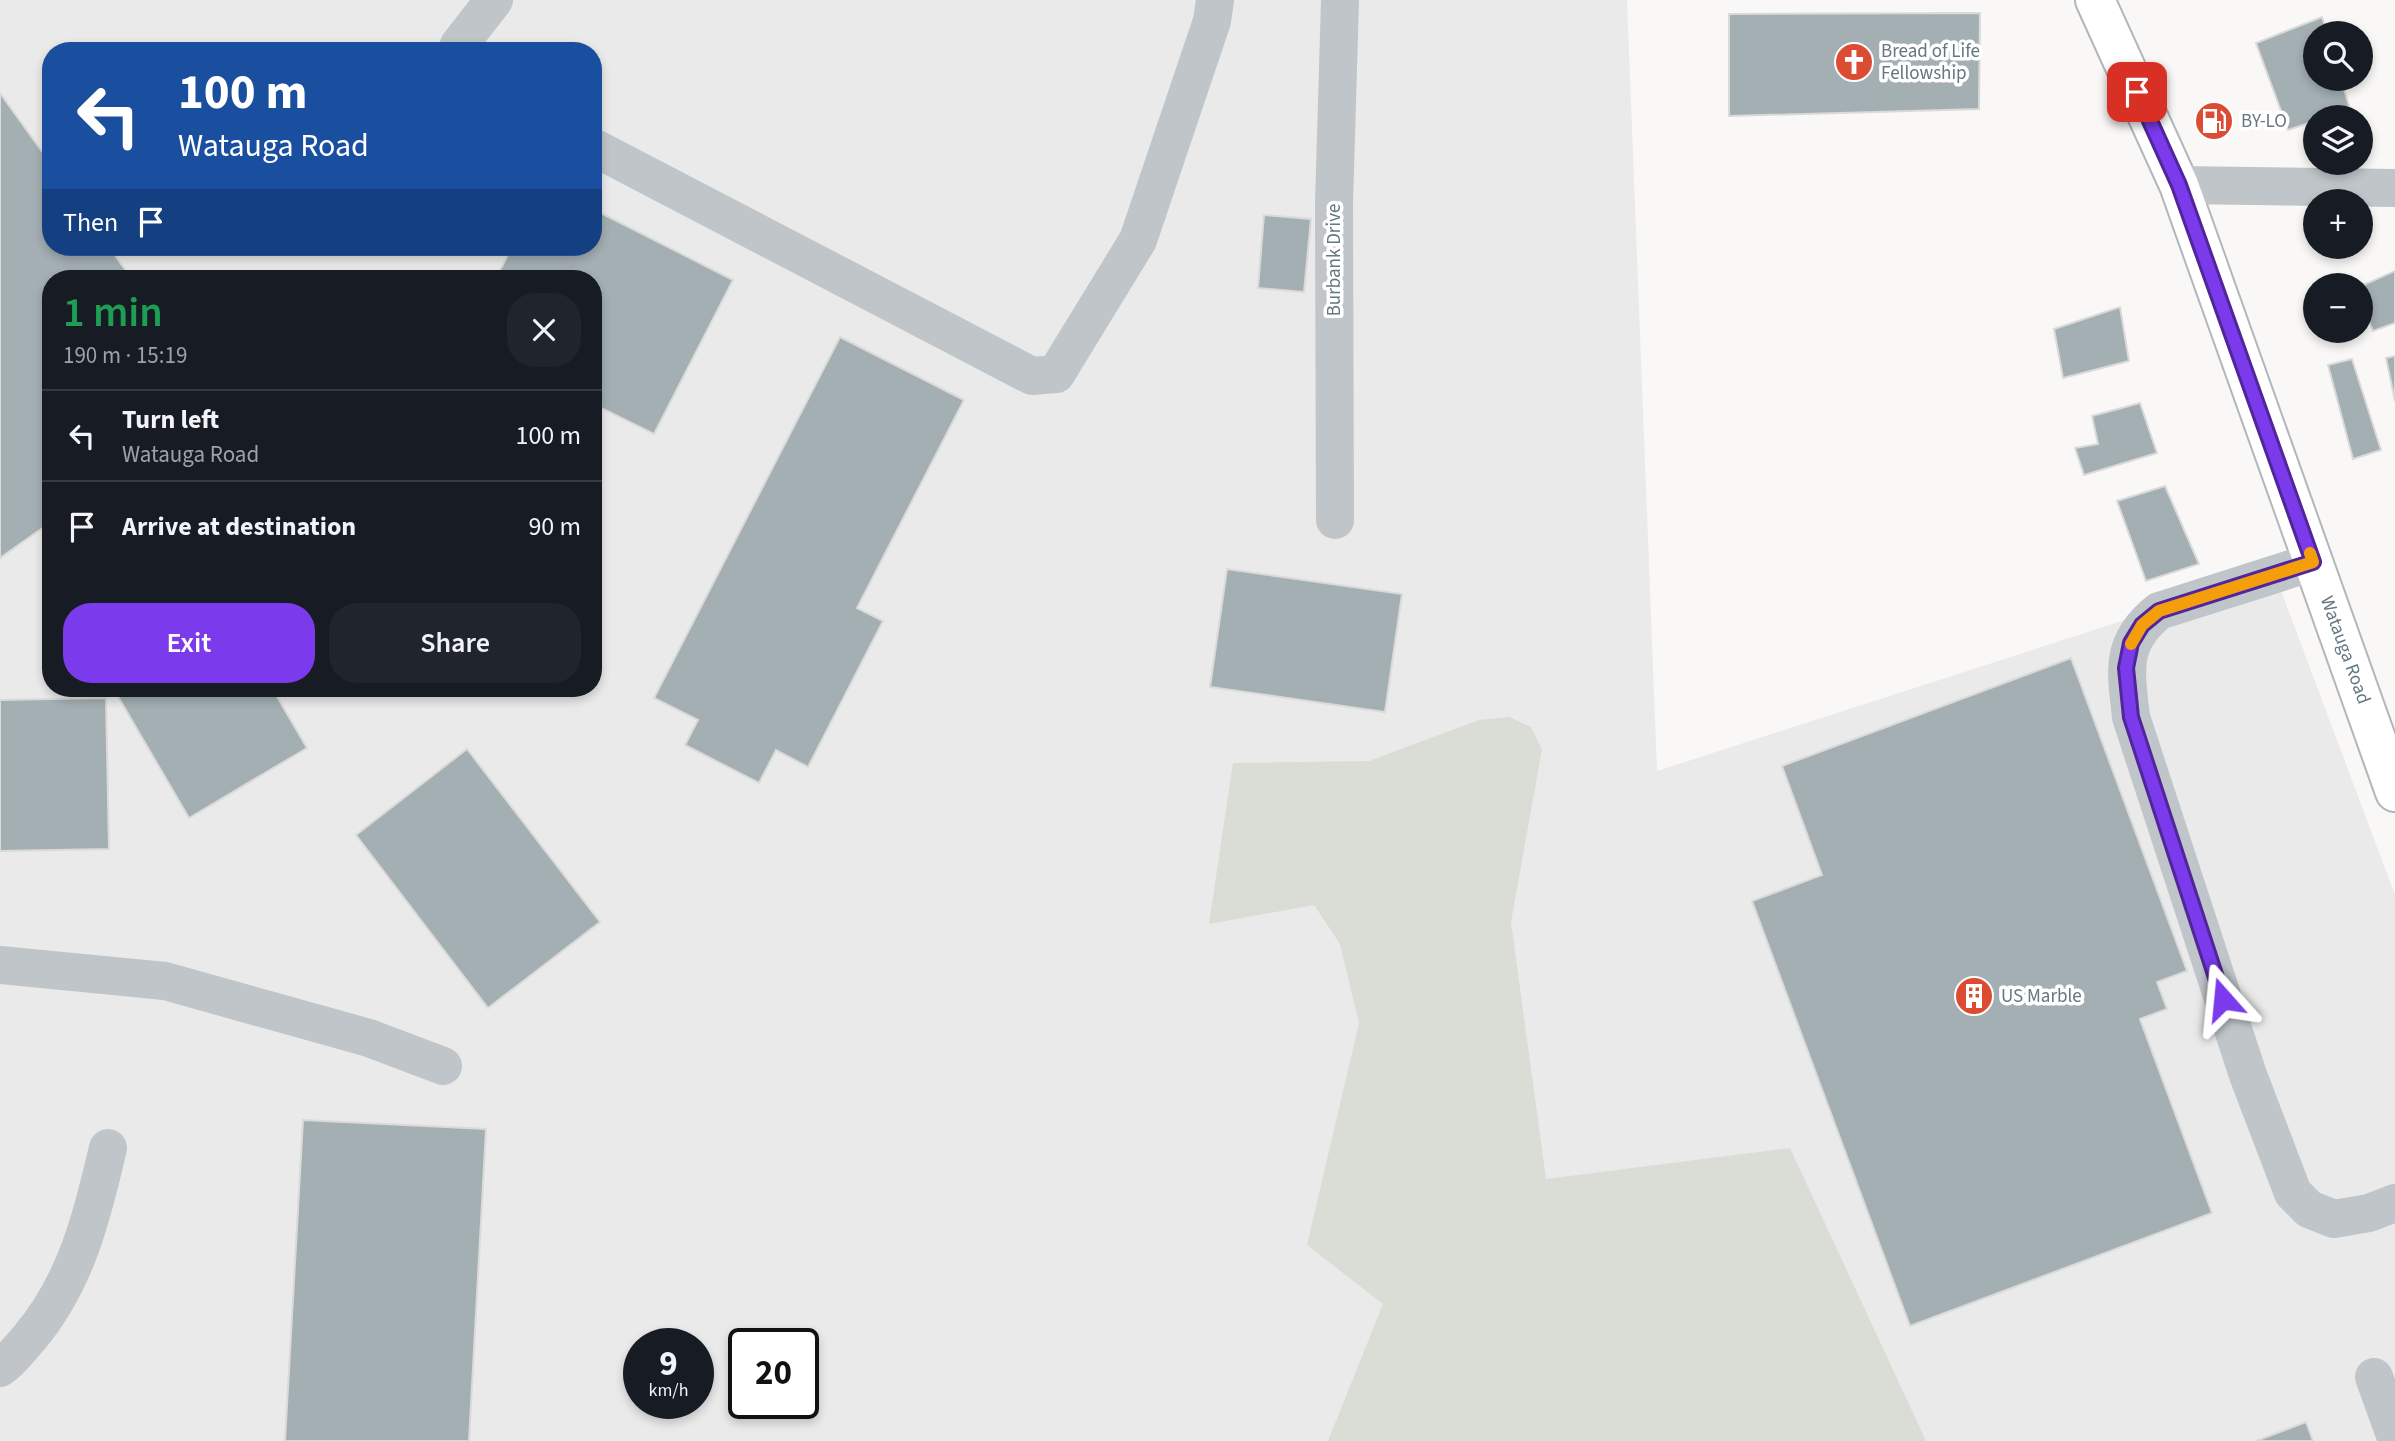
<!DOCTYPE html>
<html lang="en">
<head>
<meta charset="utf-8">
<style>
  :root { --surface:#171b24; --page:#20242c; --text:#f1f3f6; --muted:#9ea1a6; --line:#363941; --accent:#7c3aed }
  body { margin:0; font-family:"Source Sans 3",sans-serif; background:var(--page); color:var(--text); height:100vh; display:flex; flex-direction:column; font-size:26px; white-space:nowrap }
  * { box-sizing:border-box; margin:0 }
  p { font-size:23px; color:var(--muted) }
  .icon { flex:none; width:38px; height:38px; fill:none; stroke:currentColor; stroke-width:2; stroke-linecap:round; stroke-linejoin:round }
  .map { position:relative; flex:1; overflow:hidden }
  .panel { position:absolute; left:42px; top:270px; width:560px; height:427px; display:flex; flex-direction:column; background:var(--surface); border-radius:28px; box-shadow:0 4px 10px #0003 }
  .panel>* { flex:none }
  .guide { position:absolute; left:42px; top:42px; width:560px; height:214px; border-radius:28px; box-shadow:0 4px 10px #0003; background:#1a4fa0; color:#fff; overflow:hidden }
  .buttons { position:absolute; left:2303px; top:21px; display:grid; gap:14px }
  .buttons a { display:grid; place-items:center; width:70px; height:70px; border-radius:50%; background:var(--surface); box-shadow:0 4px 10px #0003; font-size:35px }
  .speed { position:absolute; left:623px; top:1328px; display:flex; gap:14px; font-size:35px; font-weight:700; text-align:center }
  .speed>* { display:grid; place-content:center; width:91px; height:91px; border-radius:50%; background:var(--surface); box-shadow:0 4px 10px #0003; line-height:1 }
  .speed small { font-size:18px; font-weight:400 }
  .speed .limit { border:4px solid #111; border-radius:10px; background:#fff; color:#111 }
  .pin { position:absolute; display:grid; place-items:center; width:60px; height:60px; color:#fff; margin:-30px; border-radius:14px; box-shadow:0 4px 10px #0006 }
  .me { position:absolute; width:77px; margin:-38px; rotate:342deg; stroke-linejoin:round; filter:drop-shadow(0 0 5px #0008) }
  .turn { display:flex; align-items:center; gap:24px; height:147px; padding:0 21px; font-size:32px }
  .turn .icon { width:91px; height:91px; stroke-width:2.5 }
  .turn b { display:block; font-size:49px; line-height:60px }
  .then { display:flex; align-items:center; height:66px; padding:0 21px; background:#0003; gap:14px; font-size:26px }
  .round { display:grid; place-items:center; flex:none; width:74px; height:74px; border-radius:28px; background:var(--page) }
  .overview { display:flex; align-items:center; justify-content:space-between; height:119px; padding:0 21px }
  h1 { font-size:42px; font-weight:600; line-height:52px; color:#1e9e55 }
  .button { display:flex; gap:14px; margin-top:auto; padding:14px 21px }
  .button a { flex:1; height:80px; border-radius:28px; background:var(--accent); color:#fff; font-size:28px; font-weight:600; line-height:80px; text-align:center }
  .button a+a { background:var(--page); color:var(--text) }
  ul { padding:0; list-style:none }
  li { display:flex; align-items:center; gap:21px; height:91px; padding:0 21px; border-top:2px solid var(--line) }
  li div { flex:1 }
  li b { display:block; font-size:26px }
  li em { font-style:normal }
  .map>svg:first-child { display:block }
  .built { fill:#e9eae9; fill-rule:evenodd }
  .green { fill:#d9ddd6 }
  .building { fill:#a4afb3; stroke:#dadad8; stroke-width:2 }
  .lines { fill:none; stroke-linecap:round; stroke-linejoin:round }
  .major-casing { stroke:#b1b7ba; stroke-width:42 }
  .minor { stroke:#bfc5c8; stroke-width:38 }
  .major { stroke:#fff; stroke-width:38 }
  .route-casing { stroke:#51269a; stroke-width:18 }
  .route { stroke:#7c3aed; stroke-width:12 }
  .slow { stroke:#f59e0b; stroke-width:12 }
  .labels { text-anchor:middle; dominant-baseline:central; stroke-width:7; stroke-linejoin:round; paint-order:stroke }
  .poi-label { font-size:19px; fill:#657780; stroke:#fff; text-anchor:start }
  .street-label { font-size:19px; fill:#657780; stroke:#fff }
</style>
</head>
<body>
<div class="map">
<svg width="2395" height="1441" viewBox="0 0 2395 1441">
  <rect width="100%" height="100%" fill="#f9f8f6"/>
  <path class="built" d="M0,0H1627L1657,771L2274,572L2395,895V1441H0ZM51,51H593V247H51ZM51,278H593V688H51ZM639,1344H698V1404H639ZM744,1344H803V1404H744Z"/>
  <polygon class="green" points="1509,717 1531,727 1542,749 1511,922 1546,1179 1790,1148 1926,1441 1328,1441 1383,1304 1307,1245 1359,1023 1340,944 1314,905 1209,924 1233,763 1369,761 1479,720"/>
  <g class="building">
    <polygon points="1980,13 1979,109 1729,116 1729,14"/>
    <polygon points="2322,17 2327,33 2315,33 2315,79 2341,79 2350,109 2326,117 2315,117 2315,121 2288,130 2256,43"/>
    <polygon points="0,93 51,164 51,247 109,247 131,278 51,278 51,522 0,558"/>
    <polygon points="593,209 733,280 654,434 593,404 593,278 496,278 512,247 593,247"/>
    <polygon points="1264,215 1311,219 1304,292 1258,288"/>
    <polygon points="2395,271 2395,323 2373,331 2361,301 2361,286"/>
    <polygon points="2120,307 2129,361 2063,378 2054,329"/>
    <polygon points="840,337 964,400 857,608 883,621 808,767 776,750 759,783 685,745 698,720 654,698"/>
    <polygon points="2395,356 2395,401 2386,358"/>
    <polygon points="2352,359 2381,450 2353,459 2328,365"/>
    <polygon points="2140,403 2157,453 2084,475 2075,448 2098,444 2092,416"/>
    <polygon points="2165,486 2199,564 2146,581 2117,501"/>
    <polygon points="1227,569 1402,594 1385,712 1210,687"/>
    <polygon points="2071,658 2187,971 2157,982 2167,1009 2140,1019 2212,1213 1910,1326 1752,901 1822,875 1782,766"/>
    <polygon points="113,688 272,688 307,748 189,818"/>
    <polygon points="106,698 109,849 0,851 0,700"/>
    <polygon points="467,749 600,922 488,1008 356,835"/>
    <polygon points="303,1120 486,1129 469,1441 285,1441"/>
    <polygon points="2306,1422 2313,1441 2256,1441"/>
  </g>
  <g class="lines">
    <defs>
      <polyline id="major" points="2095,0 2179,185 2395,792"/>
    </defs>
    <use href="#major" class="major-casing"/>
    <g class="minor">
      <polyline points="461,51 459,45 494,0"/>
      <polyline points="593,147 1032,376 1056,374 1138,240 1212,21 1215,0"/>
      <polyline points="2179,185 2395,188"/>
      <polyline points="1335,520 1334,204 1340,0"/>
      <path d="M2313,562L2159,611C2119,643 2126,671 2131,717L2248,1075L2293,1193L2309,1209L2334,1219L2369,1213L2395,1203"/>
      <polyline points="0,965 165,981 369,1038 443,1066"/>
      <path d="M0,1368C12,1360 20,1348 30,1337C76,1282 92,1217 108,1148"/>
      <polyline points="2374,1377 2395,1435"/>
    </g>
    <use href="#major" class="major"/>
  </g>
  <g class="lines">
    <defs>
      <polyline id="route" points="2137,92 2179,185 2313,562 2159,611 2142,625 2131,643 2126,668 2131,717 2223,999"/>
    </defs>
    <use href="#route" class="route-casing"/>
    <use href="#route" class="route"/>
    <polyline class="slow" points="2131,644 2142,625 2159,611 2313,562 2310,553"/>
  </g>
  <defs>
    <symbol id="church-disc" viewBox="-11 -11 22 22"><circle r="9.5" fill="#dc4c33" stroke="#fff"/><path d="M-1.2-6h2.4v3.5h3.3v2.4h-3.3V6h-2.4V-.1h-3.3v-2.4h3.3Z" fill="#fff"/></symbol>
    <symbol id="fuel-disc" viewBox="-11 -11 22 22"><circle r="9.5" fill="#dc4c33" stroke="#fff"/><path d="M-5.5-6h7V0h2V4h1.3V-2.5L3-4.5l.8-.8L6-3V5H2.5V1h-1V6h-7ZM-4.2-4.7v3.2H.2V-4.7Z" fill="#fff"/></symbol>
    <symbol id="building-disc" viewBox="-11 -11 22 22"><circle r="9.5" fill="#dc4c33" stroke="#fff"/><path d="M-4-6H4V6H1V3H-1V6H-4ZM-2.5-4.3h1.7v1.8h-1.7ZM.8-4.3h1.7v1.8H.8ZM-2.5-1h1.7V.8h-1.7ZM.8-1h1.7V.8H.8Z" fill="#fff"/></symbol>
  </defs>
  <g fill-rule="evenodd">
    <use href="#church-disc" x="1832" y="40" width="44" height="44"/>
    <use href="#fuel-disc" x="2192" y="99" width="44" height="44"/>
    <use href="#building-disc" x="1952" y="974" width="44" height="44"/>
  </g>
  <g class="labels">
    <g class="poi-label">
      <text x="1881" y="51">Bread of Life<tspan x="1881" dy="22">Fellowship</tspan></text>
      <text x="2241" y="121">BY-LO</text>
      <text x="2001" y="996">US Marble</text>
    </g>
    <g class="street-label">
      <text transform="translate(1334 260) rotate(-90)">Burbank Drive</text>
      <text transform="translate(2345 650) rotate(70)">Watauga Road</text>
    </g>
  </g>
</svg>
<div class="buttons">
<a><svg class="icon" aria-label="search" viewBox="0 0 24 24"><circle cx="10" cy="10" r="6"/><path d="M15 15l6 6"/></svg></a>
<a><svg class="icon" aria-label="layers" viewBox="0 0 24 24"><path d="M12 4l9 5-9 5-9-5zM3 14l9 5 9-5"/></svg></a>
<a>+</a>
<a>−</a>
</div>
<div class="speed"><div>9<small>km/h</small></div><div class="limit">20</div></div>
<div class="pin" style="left:2137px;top:92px;background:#d93025"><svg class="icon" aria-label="arrive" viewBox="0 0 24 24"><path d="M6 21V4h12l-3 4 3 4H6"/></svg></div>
<svg class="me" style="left:2223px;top:999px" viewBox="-20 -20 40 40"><path d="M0-17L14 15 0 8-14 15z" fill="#7c3aed" stroke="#fff" stroke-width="4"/></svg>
<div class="guide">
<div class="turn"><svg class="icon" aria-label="left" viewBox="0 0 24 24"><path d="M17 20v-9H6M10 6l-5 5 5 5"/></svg><div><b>100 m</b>Watauga Road</div></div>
<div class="then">Then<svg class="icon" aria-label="arrive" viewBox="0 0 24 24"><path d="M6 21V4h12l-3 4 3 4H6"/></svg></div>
</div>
<section class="panel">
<div class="overview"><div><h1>1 min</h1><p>190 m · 15:19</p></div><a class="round"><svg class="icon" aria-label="close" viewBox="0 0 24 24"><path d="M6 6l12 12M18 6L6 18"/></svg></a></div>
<ul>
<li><svg class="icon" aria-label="left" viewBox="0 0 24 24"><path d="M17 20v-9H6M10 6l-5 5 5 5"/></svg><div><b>Turn left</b><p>Watauga Road</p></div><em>100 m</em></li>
<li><svg class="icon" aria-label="arrive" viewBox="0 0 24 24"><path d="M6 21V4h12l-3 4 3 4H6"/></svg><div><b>Arrive at destination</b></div><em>90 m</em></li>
</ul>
<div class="button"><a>Exit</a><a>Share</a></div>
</section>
</div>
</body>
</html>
